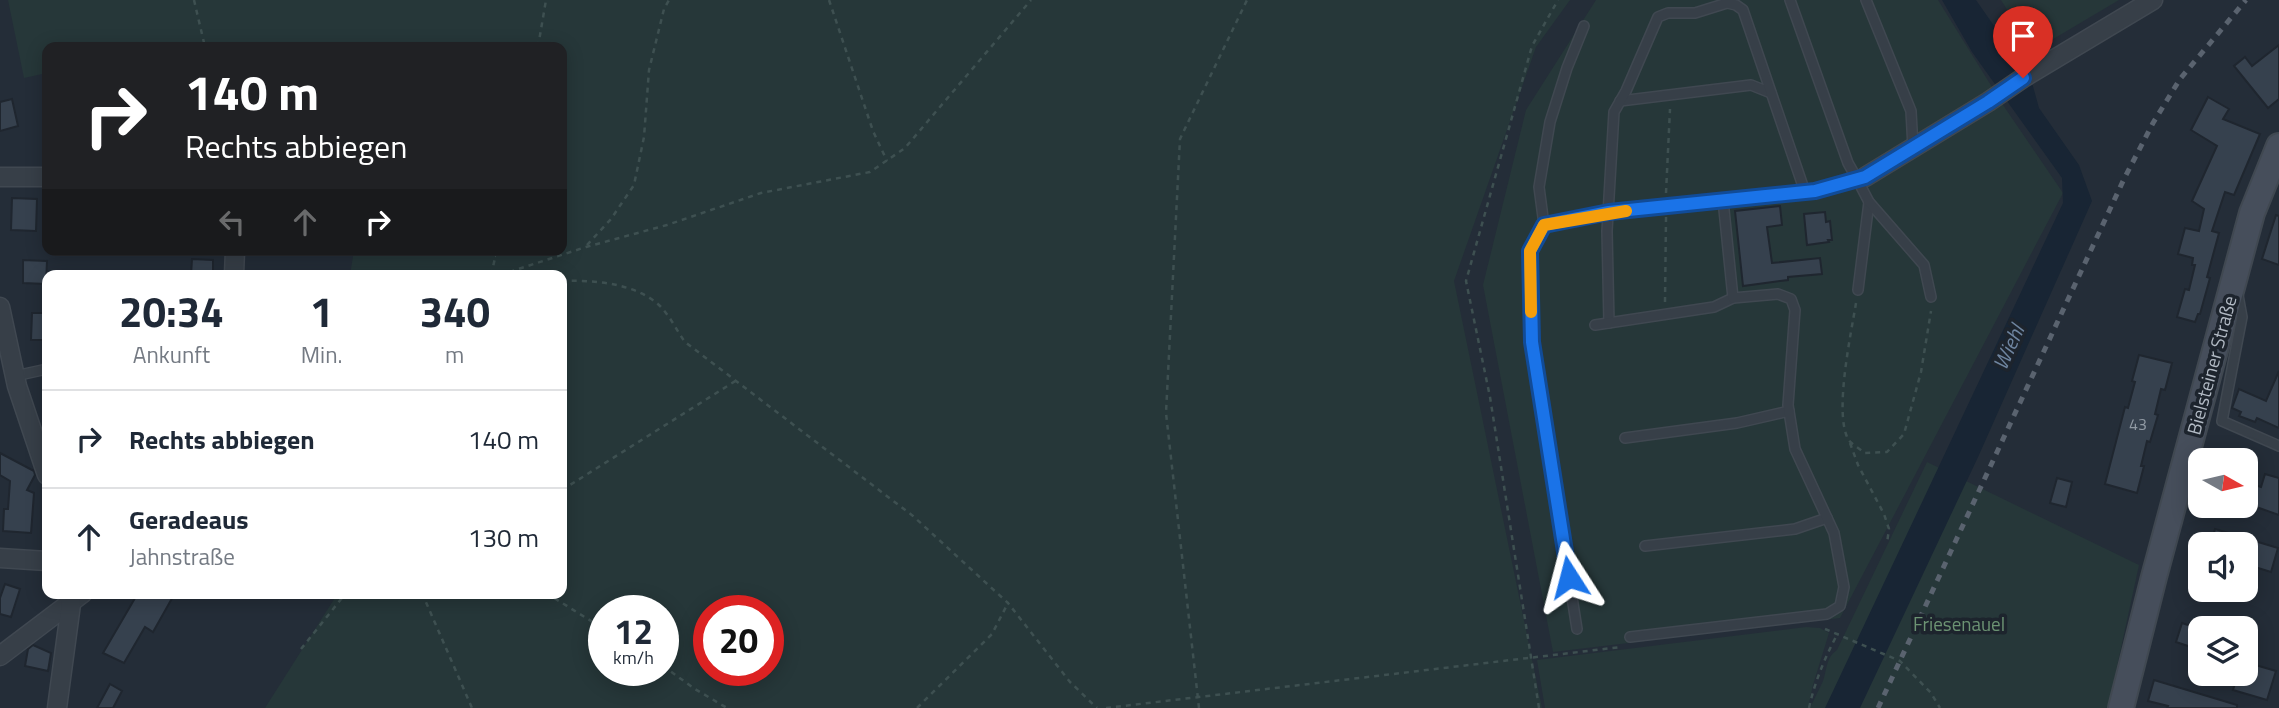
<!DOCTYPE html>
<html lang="de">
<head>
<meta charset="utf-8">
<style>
  :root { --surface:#fff; --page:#f6f6f7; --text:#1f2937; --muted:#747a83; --line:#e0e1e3 }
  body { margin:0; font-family:"Titillium Web",sans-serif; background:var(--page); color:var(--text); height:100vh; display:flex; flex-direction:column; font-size:26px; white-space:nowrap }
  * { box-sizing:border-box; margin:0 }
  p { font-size:23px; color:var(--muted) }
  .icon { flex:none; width:38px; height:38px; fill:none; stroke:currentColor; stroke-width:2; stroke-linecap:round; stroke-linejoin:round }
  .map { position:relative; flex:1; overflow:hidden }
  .sheet { position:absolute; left:42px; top:270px; width:525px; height:329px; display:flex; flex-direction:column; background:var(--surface); border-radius:14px; box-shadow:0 4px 18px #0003 }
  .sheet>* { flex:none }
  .hud { position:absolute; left:42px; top:42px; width:525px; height:214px; border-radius:14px; box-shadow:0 4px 18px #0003; background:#202124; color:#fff; overflow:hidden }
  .needle { width:46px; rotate:98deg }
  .tools { position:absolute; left:2188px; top:448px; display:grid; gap:14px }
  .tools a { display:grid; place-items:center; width:70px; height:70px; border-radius:14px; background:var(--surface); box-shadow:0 4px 18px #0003; font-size:35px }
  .speed { position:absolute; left:588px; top:595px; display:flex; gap:14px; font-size:35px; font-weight:700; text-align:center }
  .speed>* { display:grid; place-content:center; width:91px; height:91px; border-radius:50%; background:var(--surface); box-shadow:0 4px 18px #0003; line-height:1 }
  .speed small { font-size:18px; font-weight:400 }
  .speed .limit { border:10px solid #d22; background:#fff; color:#111 }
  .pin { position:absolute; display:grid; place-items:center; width:60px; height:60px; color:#fff; margin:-72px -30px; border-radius:50% 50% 50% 0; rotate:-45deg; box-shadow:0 0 7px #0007 }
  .pin .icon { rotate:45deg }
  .me { position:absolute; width:77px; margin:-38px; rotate:351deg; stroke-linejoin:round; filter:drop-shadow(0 0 5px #0008) }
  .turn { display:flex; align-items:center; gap:24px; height:147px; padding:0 28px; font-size:32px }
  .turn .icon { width:91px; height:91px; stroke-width:2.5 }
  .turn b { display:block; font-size:49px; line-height:60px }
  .lanes { display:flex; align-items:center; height:66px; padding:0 28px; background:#0003; justify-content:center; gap:35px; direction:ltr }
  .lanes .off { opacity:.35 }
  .eta { display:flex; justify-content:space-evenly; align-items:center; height:119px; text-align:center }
  .eta b { font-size:42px; font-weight:700; line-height:49px }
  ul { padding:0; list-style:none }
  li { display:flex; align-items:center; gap:21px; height:98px; padding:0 28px; border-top:2px solid var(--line) }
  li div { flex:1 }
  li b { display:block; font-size:26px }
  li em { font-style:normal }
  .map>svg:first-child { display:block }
  .green { fill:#263739; fill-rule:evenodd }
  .water { fill:#182534 }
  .building { fill:#36414e; stroke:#1f262f; stroke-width:2 }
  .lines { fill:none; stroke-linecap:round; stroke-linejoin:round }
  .lane-casing { stroke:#404851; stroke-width:12 }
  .street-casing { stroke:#404851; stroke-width:21 }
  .secondary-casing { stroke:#404851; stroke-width:28 }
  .path { stroke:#3e5051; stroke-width:2.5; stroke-dasharray:5 5; stroke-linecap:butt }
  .lane { stroke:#373f48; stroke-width:9 }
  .street { stroke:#373f48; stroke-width:18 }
  .secondary { stroke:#464e5b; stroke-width:24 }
  .rail { stroke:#5a636f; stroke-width:5; stroke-dasharray:7 7; stroke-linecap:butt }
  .route-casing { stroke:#114b97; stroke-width:18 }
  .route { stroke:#1a73e8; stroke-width:12 }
  .slow { stroke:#f59e0b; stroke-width:12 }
  .labels { text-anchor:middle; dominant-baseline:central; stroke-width:7; stroke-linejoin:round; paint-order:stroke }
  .number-label { font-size:16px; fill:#919aa4 }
  .street-label { font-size:19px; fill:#b2bac4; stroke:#1d242d }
  .park-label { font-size:19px; fill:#6c9373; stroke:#1d242d }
  .water-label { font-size:21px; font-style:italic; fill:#6f85a0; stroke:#1d242d }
</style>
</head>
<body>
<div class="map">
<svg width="2279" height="708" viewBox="0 0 2279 708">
  <rect width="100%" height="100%" fill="#242d38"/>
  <g class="green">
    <path d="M8,0H1570L1536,47L1454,281L1542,708H265L338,593H562V275H350L354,250H562V47H47V73L24,78ZM604,611H663V670H604ZM709,611H768V670H709Z"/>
    <polygon points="1596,0 1938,0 2005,108 2063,193 1840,618 1553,652 1483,285 1526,110"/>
    <polygon points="2001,0 2119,0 2033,51"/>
    <path d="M1927,462L2139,565L2108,708H1810C1814,699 1819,690 1823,681C1827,670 1826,657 1837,650Z"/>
    <polygon points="1806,627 1820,628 1829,633 1813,685 1808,708 1545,708 1537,660"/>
  </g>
  <polygon class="water" points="1942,0 1976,0 2031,79 2039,108 2079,165 2092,201 1979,455 1860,708 1825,708 2063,203 2062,178 1972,52"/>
  <g class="building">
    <polygon points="2279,45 2279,99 2268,108 2234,66 2245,57 2252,66"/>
    <polygon points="2208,97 2229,109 2223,119 2260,134 2234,195 2225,192 2212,231 2219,233 2207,277 2210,278 2200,314 2198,314 2195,322 2177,317 2185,289 2189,290 2195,265 2192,265 2193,258 2178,254 2185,228 2199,231 2204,209 2192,201 2217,146 2191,130"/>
    <polygon points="12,99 18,126 0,131 0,102"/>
    <polygon points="12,198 37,199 36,231 11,230"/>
    <polygon points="1780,206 1782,225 1767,227 1772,263 1820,258 1822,274 1788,277 1788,280 1743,286 1735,211"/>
    <polygon points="1825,212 1826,222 1830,221 1832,240 1828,240 1829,242 1807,245 1804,214"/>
    <polygon points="2276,215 2279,216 2279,265 2262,259"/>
    <polygon points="192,259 213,260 213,275 191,275"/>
    <polygon points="23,260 47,261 46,284 23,283"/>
    <polygon points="32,313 47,313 47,340 31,340"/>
    <polygon points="2139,355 2172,363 2165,390 2161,389 2155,414 2158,415 2150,442 2147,441 2141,466 2144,466 2137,493 2105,484 2125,407 2128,408 2135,382 2132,381"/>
    <polygon points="2279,371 2279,428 2257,418 2255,422 2239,416 2241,412 2232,408 2239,389 2266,401"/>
    <polygon points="0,453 34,471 35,475 27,490 34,493 31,533 3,531 4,509 8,509 10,481 0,475"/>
    <polygon points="2265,474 2279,478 2279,515 2245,503 2245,482 2261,487"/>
    <polygon points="2057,478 2072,482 2066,507 2050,503"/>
    <polygon points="2215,529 2278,548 2271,572 2245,564 2245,544 2211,544"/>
    <polygon points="5,584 20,589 11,617 0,614 0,598"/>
    <polygon points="138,593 175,593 153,632 145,627 124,663 103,653"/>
    <polygon points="2182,623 2200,629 2200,650 2176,642"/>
    <polygon points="33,645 51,653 48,671 25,666 28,649"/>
    <polygon points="2245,662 2276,671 2267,700 2233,690 2238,674 2245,674"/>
    <polygon points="2154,680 2237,705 2237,708 2167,708 2168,706 2148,701"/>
    <polygon points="110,684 122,691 113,708 97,708"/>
  </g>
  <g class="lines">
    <defs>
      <g id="lane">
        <polyline points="1790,0 1848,163 1857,179 1860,178"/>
        <polyline points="1866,0 1911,111 1913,148"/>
        <polyline points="1620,101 1751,85 1771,93"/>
        <polyline points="1544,225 1539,187 1550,122 1567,68 1584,26"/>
        <polyline points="1858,290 1869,202"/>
        <polyline points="2238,295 2242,317 2222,421 2279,446"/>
        <polyline points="1609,323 1607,231 1614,112 1626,91 1658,17 1668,13 1695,13 1727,3 1736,5 1743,10 1805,192"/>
        <polyline points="1595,325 1714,307 1733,298"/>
        <polyline points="15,376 47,369"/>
        <polyline points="1625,438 1737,423 1789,411"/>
        <polyline points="1645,546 1795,529 1827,518"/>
        <polyline points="1577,629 1532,343 1529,252 1544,225 1609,212 1723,200"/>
        <polyline points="1630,637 1827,614 1840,606 1844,587 1834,533 1795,449 1788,405 1795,310 1791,299 1778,294 1733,298 1723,200 1815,191 1857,179 1869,202 1924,265 1931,297"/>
      </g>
      <g id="street">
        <polyline points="0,177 47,177"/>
        <polyline points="1865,177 1988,102 2023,78 2153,0"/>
        <polyline points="234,275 235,250"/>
        <polyline points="0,307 17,386 47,475"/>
        <polyline points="0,558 47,561"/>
        <polyline points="0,656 83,593"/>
        <polyline points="57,708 71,604 69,593"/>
      </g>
      <polyline id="secondary" points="2121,708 2154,577 2252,213 2279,146"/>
    </defs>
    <use href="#lane" class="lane-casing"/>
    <use href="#street" class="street-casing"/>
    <use href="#secondary" class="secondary-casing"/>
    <g class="path">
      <polyline points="194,0 205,47"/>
      <polyline points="829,0 873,131 887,161"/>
      <polyline points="538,47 546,0"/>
      <polyline points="1666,193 1670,109"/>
      <polyline points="587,245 611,219 634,185 644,137 649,70 664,9 669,0"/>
      <polyline points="476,250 496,256"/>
      <polyline points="491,275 497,250"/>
      <polyline points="500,275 586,247 667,225 761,193 870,172 905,148 1031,0"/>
      <path d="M562,281C594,280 636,283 660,306C670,316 677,331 685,342L913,516L1008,603L1070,682L1097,708"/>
      <polyline points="1665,302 1666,217"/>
      <path d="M1856,303C1851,334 1834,412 1848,439C1851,444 1860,449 1865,453L1887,452L1904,434L1921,372L1931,311"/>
      <polyline points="1850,443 1858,465 1884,514 1889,529 1887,543"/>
      <polyline points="562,490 737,380"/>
      <polyline points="422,593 472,708"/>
      <polyline points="546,593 604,629"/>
      <polyline points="1825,629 1900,661 1931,693 1940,708"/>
      <polyline points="301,649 346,593"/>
      <polyline points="663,666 695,689 727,708"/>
      <polyline points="917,708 992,634 1008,603"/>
      <polyline points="1106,708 1621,647"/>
      <polyline points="1199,708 1166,413 1180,139 1247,0"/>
      <polyline points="1539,708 1490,397 1466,281 1532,46 1558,0"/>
      <path d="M1809,708C1815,681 1825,657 1838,633"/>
    </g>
    <use href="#lane" class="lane"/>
    <use href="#street" class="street"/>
    <use href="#secondary" class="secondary"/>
    <polyline class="rail" points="1878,708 2124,179 2153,123 2180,79 2246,0"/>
  </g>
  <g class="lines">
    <defs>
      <polyline id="route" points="1569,577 1532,342 1530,251 1544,225 1609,212 1815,191 1865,177 1988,102 2023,78"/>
    </defs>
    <use href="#route" class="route-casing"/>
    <use href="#route" class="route"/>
    <polyline class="slow" points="1531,312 1530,251 1544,225 1626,211"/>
  </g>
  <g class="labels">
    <g class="number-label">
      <text x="2138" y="424">43</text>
    </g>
    <g class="street-label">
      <text transform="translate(2211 365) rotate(-75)">Bielsteiner Straße</text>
    </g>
    <g class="park-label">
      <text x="1959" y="623">Friesenauel</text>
    </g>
    <g class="water-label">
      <text transform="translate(2008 347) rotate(-66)">Wiehl</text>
    </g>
  </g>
</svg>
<div class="tools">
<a><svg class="needle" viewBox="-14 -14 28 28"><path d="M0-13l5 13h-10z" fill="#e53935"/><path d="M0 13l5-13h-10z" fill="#747a83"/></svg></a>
<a><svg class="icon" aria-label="sound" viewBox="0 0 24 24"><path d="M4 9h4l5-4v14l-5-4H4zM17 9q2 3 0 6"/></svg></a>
<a><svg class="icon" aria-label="layers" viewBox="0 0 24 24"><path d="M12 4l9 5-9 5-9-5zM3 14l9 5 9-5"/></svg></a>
</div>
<div class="speed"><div>12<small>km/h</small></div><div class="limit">20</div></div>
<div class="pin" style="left:2023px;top:78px;background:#d93025"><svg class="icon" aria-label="arrive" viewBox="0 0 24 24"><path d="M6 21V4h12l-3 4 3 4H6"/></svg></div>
<svg class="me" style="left:1569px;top:577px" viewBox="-20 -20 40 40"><path d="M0-17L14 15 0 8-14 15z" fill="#1a73e8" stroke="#fff" stroke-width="4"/></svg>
<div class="hud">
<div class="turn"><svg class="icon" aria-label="right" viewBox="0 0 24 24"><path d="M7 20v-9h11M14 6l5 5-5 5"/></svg><div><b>140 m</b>Rechts abbiegen</div></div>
<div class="lanes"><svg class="icon off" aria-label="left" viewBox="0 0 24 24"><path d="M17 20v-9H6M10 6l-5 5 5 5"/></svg><svg class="icon off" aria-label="ahead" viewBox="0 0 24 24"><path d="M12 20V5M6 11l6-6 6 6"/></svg><svg class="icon" aria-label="right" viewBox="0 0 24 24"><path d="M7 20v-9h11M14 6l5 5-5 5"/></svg></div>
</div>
<section class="sheet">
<div class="eta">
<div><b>20:34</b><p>Ankunft</p></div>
<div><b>1</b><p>Min.</p></div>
<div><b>340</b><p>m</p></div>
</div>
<ul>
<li><svg class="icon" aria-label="right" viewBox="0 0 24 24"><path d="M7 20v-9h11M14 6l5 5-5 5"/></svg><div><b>Rechts abbiegen</b></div><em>140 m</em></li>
<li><svg class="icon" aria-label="ahead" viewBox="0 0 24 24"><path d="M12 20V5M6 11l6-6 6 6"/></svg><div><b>Geradeaus</b><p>Jahnstraße</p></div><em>130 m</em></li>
</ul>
</section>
</div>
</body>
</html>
